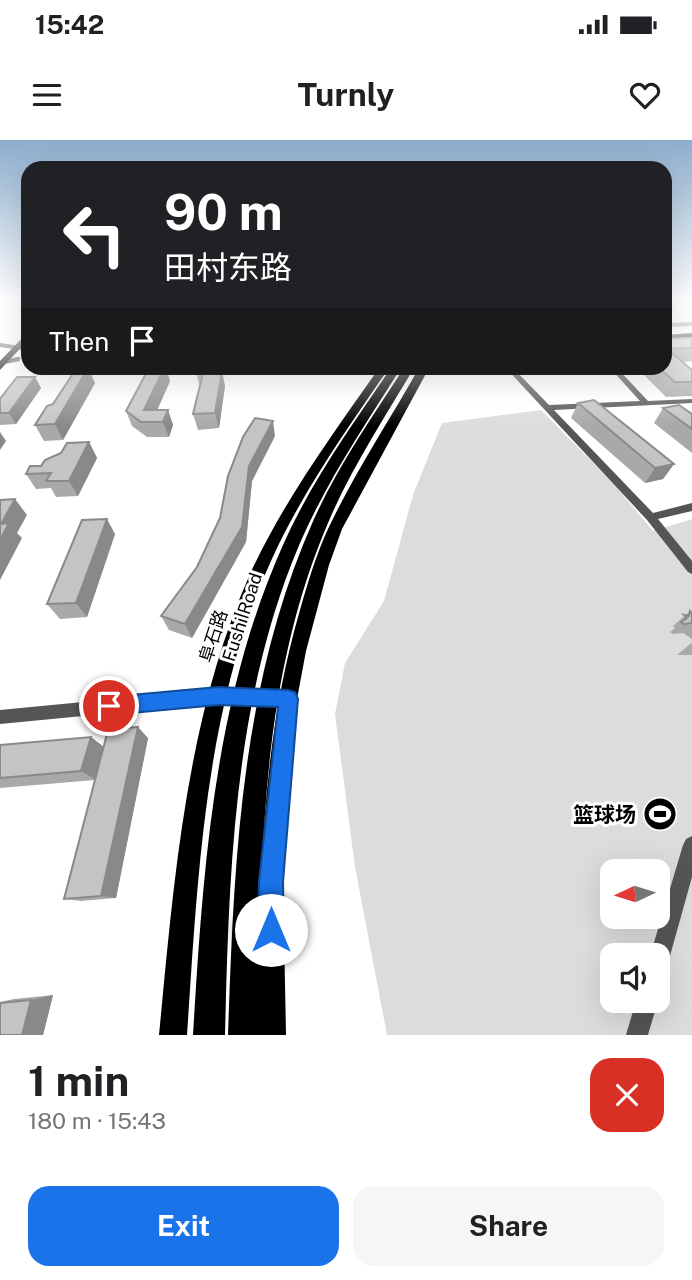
<!DOCTYPE html>
<html lang="en">
<head>
<meta charset="utf-8">
<style>
  :root { --surface:#fff; --page:#f6f6f6; --text:#202124; --muted:#757577; --accent:#1a73e8 }
  body { margin:0; font-family:"Public Sans","Noto Sans SC",sans-serif; background:var(--page); color:var(--text); height:100vh; display:flex; flex-direction:column; font-size:26px; white-space:nowrap }
  * { box-sizing:border-box; margin:0 }
  p { font-size:23px; color:var(--muted) }
  .icon { flex:none; width:38px; height:38px; fill:none; stroke:currentColor; stroke-width:2; stroke-linecap:round; stroke-linejoin:round }
  .map { position:relative; height:895px; overflow:hidden }
  .details { display:flex; flex-direction:column; background:var(--surface); flex:1 }
  .details>* { flex:none }
  .guide { position:absolute; left:21px; top:21px; width:651px; height:214px; border-radius:21px; box-shadow:0 7px 28px #0002; background:#202124; color:#fff; overflow:hidden }
  .needle { width:46px; rotate:266deg }
  .fabs { position:absolute; left:600px; top:719px; display:grid; gap:14px }
  .fabs a { display:grid; place-items:center; width:70px; height:70px; border-radius:14px; background:var(--surface); box-shadow:0 7px 28px #0002; font-size:35px }
  .pin { position:absolute; display:grid; place-items:center; width:60px; height:60px; color:#fff; margin:-30px; border:4px solid #fff; border-radius:50%; box-shadow:0 2px 7px #0007 }
  .me { position:absolute; width:77px; margin:-38px; rotate:0deg; stroke-linejoin:round; filter:drop-shadow(0 0 5px #0008) }
  .turn { display:flex; align-items:center; gap:24px; height:147px; padding:0 28px; font-size:32px }
  .turn .icon { width:91px; height:91px; stroke-width:2.5 }
  .turn b { display:block; font-size:49px; line-height:60px }
  .then { display:flex; align-items:center; height:66px; padding:0 28px; background:#0003; gap:14px; font-size:26px }
  .round { display:grid; place-items:center; flex:none; width:74px; height:74px; border-radius:21px; background:var(--page) }
  .overview { display:flex; align-items:center; justify-content:space-between; height:119px; padding:0 28px }
  h1 { font-size:42px; font-weight:700; line-height:52px }
  .primary-button { display:flex; gap:14px; margin-top:auto; padding:14px 28px }
  .primary-button a { flex:1; height:80px; border-radius:21px; background:var(--accent); color:#fff; font-size:28px; font-weight:700; line-height:80px; text-align:center }
  .primary-button a+a { background:var(--page); color:var(--text) }
  .status { display:flex; justify-content:space-between; align-items:center; height:49px; padding:0 35px; background:var(--surface); direction:ltr }
  .status svg { height:19px; fill:currentColor }
  header { display:flex; justify-content:space-between; align-items:center; height:91px; padding:0 28px; background:var(--surface); font-size:32px; font-weight:700 }
  .map>svg:first-child { display:block }
  .green { fill:#dcdcdc; fill-rule:evenodd }
  .lines { fill:none; stroke-linecap:round; stroke-linejoin:round }
  .minor { fill:#555; fill-rule:evenodd }
  .major { fill:#000; fill-rule:evenodd }
  .highway { fill:#000; fill-rule:evenodd }
  .wall { fill:#a9a9a9 }
  .shaded-wall { fill:#898989 }
  .building { fill:#c4c4c4; stroke:#898989; stroke-width:2 }
  .route { fill:#1a73e8; stroke:#114b97; stroke-width:2 }
  .labels { text-anchor:middle; dominant-baseline:central; stroke-width:6; stroke-linejoin:round; paint-order:stroke }
  .street-label { font-size:18px; fill:#000; stroke:#fff }
  .near-poi-label { font-size:21px; font-weight:bold; fill:#000; stroke:#fff; text-anchor:end }
</style>
</head>
<body>
<div class="status"><b>15:42</b><svg viewBox="0 0 49 12"><path d="M0 12V9h3v3zM5 12V6h3v6zM10 12V3h3v9zM15 12V0h3v12zM26 1h20v11H26zM47 4h2v5h-2z"/></svg></div>
<header><svg class="icon" aria-label="menu" viewBox="0 0 24 24"><path d="M4 6h16M4 12h16M4 18h16"/></svg>Turnly<svg class="icon" aria-label="heart" viewBox="0 0 24 24"><path d="M12 20l-8-8c-3-5 5-10 8-4 3-6 11-1 8 4z"/></svg></header>
<div class="map">
<svg width="692" height="895" viewBox="0 0 692 895">
  <rect width="100%" height="100%" fill="#fff"/>
  <path class="green" d="M541,270L614,344L653,391L692,379V895H387L355,727L335,574L345,523L384,461L413,355L442,283ZM612,732H658V777H612ZM612,816H658V861H612Z"/>
  <g class="lines">
    <g class="minor">
      <polygon points="692,182 692,186 665,187 665,183"/>
      <polygon points="0,203 28,207 28,211 0,207"/>
      <polygon points="17,217 20,217 20,221 0,225 0,221"/>
      <polygon points="506,228 513,228 549,265 640,261 610,228 617,228 648,261 692,259 692,263 554,270 653,373 692,363 692,371 658,379 692,421 692,434 688,432 647,380"/>
      <polygon points="218,549 288,552 293,554 295,559 293,564 288,566 218,563 0,584 0,570"/>
      <polygon points="692,696 692,737 668,823 665,830 658,833 658,816 650,816 683,705 686,699"/>
      <polygon points="636,861 658,861 648,895 626,895"/>
    </g>
    <g class="major">
      <polygon points="28,192 28,200 0,230 0,221"/>
      <polygon points="692,193 692,199 665,201 665,195"/>
      <path d="M379,228H389C349,286 308,344 277,408C205,558 198,732 187,895H159C174,740 186,578 250,434C284,360 333,294 379,228Z"/>
      <path d="M419,228H429L342,389L329,425L306,511L297,559L283,742L286,895H258C259,753 260,607 300,470C308,442 316,415 328,389C354,334 389,281 419,228Z"/>
    </g>
    <g class="highway">
      <path d="M391,228H401C365,285 327,341 300,403C234,557 229,730 225,895H193C203,729 214,559 283,405C311,342 352,285 391,228Z"/>
      <path d="M404,228H414C385,277 354,324 331,376C259,539 260,721 260,895H228C234,719 241,542 314,379C338,326 372,277 404,228Z"/>
    </g>
  </g>
  <g class="wall">
    <polygon points="665,162 677,162 673,168 665,169"/>
    <polygon points="692,198 692,221 683,222 692,230 692,256 666,257 637,228 665,228 665,199"/>
    <polygon points="149,228 166,228 170,241 157,270 168,270 173,285 169,297 147,297 132,286 126,271"/>
    <polygon points="197,228 218,228 225,246 219,288 198,290 193,274 200,247 196,233"/>
    <polygon points="35,237 41,248 16,284 0,285 0,259"/>
    <polygon points="95,243 63,300 44,301 35,285 53,264"/>
    <polygon points="578,263 674,324 663,339 645,343 571,278"/>
    <polygon points="663,268 692,274 692,313 654,283"/>
    <polygon points="275,296 252,341 246,402 192,498 169,490 161,476 197,427"/>
    <polygon points="89,302 97,318 78,356 56,357 51,348 36,349 26,334"/>
    <polygon points="115,394 87,477 60,479 47,464"/>
    <polygon points="690,471 692,474 692,499 683,493 673,494 670,492 675,488 673,486"/>
    <polygon points="692,503 692,515 677,515 689,505"/>
    <polygon points="91,597 103,607 148,598 116,758 81,761 64,759 95,640 0,648 0,605"/>
    <polygon points="53,855 43,895 0,895 0,862 14,859"/>
  </g>
  <g class="shaded-wall">
    <polygon points="88,228 95,243 63,300 55,284"/>
    <polygon points="164,228 166,228 170,241 152,282 144,270"/>
    <polygon points="222,231 225,246 219,288 215,273"/>
    <polygon points="35,237 41,248 16,284 9,273"/>
    <polygon points="168,270 173,285 169,297 163,282"/>
    <polygon points="273,281 275,296 252,341 246,402 192,498 185,484 249,326"/>
    <polygon points="0,292 6,301 0,310"/>
    <polygon points="89,302 97,318 78,356 69,341"/>
    <polygon points="674,324 663,339 645,343 655,328"/>
    <polygon points="15,359 27,375 17,393 22,398 0,440 0,400 1,384"/>
    <polygon points="107,379 115,394 87,477 76,463"/>
    <polygon points="138,587 148,598 116,758 101,756"/>
    <polygon points="91,597 104,607 96,640 81,631"/>
    <polygon points="53,855 43,895 22,895 31,860"/>
  </g>
  <g class="building">
    <polygon points="692,198 692,208 667,209 692,230 692,242 675,242 659,228 665,228 665,199"/>
    <polygon points="88,228 55,284 35,285 47,266 53,264 76,229"/>
    <polygon points="149,228 164,228 144,270 168,270 163,282 141,282 126,271"/>
    <polygon points="197,228 214,228 214,230 222,231 215,273 193,274 203,233 196,233"/>
    <polygon points="17,237 35,237 9,273 0,273 0,259"/>
    <polygon points="594,260 674,324 655,328 578,263"/>
    <polygon points="679,265 692,274 692,289 663,268"/>
    <polygon points="255,278 273,281 249,326 242,387 185,484 161,476 197,427 220,378 228,336 243,297"/>
    <polygon points="89,302 69,341 46,341 51,333 26,334 30,326 41,326 45,320 61,313 67,303"/>
    <polygon points="15,359 1,384 9,383 0,400 0,360"/>
    <polygon points="107,379 76,463 47,464 82,380"/>
    <polygon points="690,471 692,474 692,483 684,484 681,482 687,478 684,475 689,476"/>
    <polygon points="138,587 101,756 64,759 108,590"/>
    <polygon points="91,597 81,631 0,638 0,605"/>
    <polygon points="31,860 22,895 0,895 0,863"/>
  </g>
  <linearGradient id="sky" x2="0" y2="1"><stop stop-color="#8cadcc"/><stop offset="0.56" stop-color="#fff"/><stop offset="1" stop-color="#fff" stop-opacity="0"/></linearGradient>
  <rect width="692" height="287" fill="url(#sky)"/>
  <polygon class="route" points="218,547 288,550 295,552 298,559 283,742 284,790 280,799 271,803 262,799 258,790 259,742 278,567 218,565 109,575 102,573 99,566 102,560 109,557"/>
  <defs>
    <symbol id="stadium-disc" viewBox="-11 -11 22 22"><circle r="9.5" fill="#000" stroke="#fff"/><path d="M0-5a6.5 5 0 1 0 0 10a6.5 5 0 1 0 0-10ZM-3.5-1.8h7v3.6h-7Z" fill="#fff"/></symbol>
  </defs>
  <g fill-rule="evenodd">
    <use href="#stadium-disc" x="641" y="655" width="38" height="38"/>
  </g>
  <g class="labels">
    <g class="street-label">
      <text transform="translate(242 477) rotate(-72)">Fushi Road</text>
      <text transform="translate(213 496) rotate(-72)">阜石路</text>
    </g>
    <g class="near-poi-label">
      <text x="636" y="674">篮球场</text>
    </g>
  </g>
</svg>
<div class="fabs">
<a><svg class="needle" viewBox="-14 -14 28 28"><path d="M0-13l5 13h-10z" fill="#e53935"/><path d="M0 13l5-13h-10z" fill="#757577"/></svg></a>
<a><svg class="icon" aria-label="sound" viewBox="0 0 24 24"><path d="M4 9h4l5-4v14l-5-4H4zM17 9q2 3 0 6"/></svg></a>
</div>
<div class="pin" style="left:109px;top:566px;background:#d93025"><svg class="icon" aria-label="arrive" viewBox="0 0 24 24"><path d="M6 21V4h12l-3 4 3 4H6"/></svg></div>
<svg class="me" style="left:271px;top:790px" viewBox="-20 -20 40 40"><circle r="19" fill="#fff"/><path d="M0-13L10 11 0 6-10 11z" fill="#1a73e8"/></svg>
<div class="guide">
<div class="turn"><svg class="icon" aria-label="left" viewBox="0 0 24 24"><path d="M17 20v-9H6M10 6l-5 5 5 5"/></svg><div><b>90 m</b>田村东路</div></div>
<div class="then">Then<svg class="icon" aria-label="arrive" viewBox="0 0 24 24"><path d="M6 21V4h12l-3 4 3 4H6"/></svg></div>
</div>
</div>
<section class="details">
<div class="overview"><div><h1>1 min</h1><p>180 m · 15:43</p></div><a class="round" style="background:#d93025;color:#fff"><svg class="icon" aria-label="close" viewBox="0 0 24 24"><path d="M6 6l12 12M18 6L6 18"/></svg></a></div>
<div class="primary-button"><a>Exit</a><a>Share</a></div>
</section>
</body>
</html>
